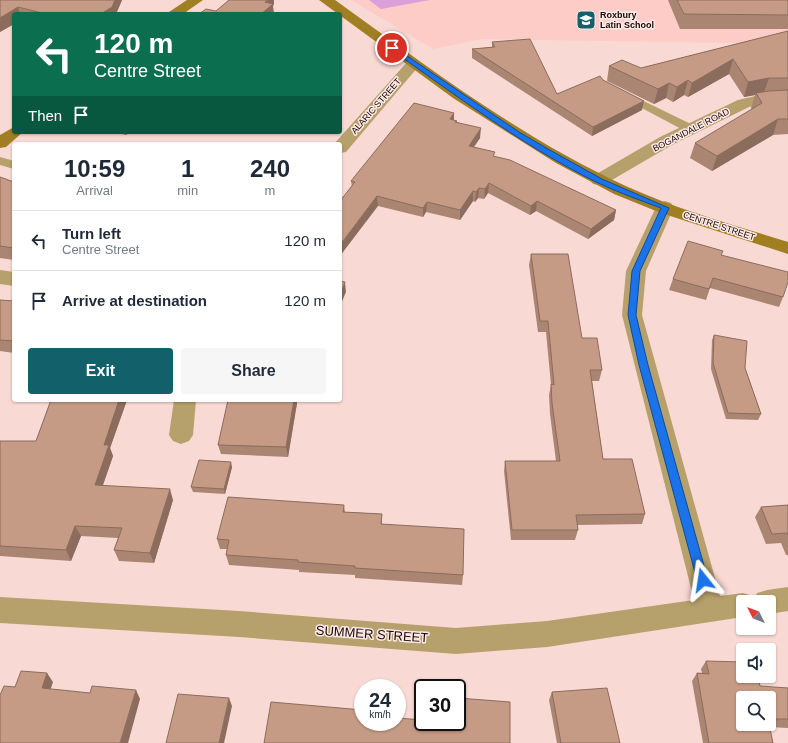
<!DOCTYPE html>
<html lang="en">
<head>
<meta charset="utf-8">
<style>
  :root { --surface:#fff; --page:#f6f6f7; --text:#1f2937; --muted:#747a83; --line:#e0e1e3; --accent:#12616a }
  body { margin:0; font-family:Helvetica,sans-serif; background:var(--page); color:var(--text); height:100vh; display:flex; flex-direction:column; font-size:15px; white-space:nowrap }
  * { box-sizing:border-box; margin:0 }
  p { font-size:13px; color:var(--muted) }
  .icon { flex:none; width:22px; height:22px; fill:none; stroke:currentColor; stroke-width:2; stroke-linecap:round; stroke-linejoin:round }
  .map { position:relative; flex:1; overflow:hidden }
  .sheet { position:absolute; left:12px; top:142px; width:330px; height:260px; display:flex; flex-direction:column; background:var(--surface); border-radius:4px; box-shadow:0 1px 3px #0004 }
  .sheet>* { flex:none }
  .banner { position:absolute; left:12px; top:12px; width:330px; height:122px; border-radius:4px; box-shadow:0 1px 3px #0004; background:#0b6e4f; color:#fff; overflow:hidden }
  .needle { width:26px; rotate:312deg }
  .controls { position:absolute; left:736px; top:595px; display:grid; gap:8px }
  .controls a { display:grid; place-items:center; width:40px; height:40px; border-radius:4px; background:var(--surface); box-shadow:0 1px 3px #0004; font-size:20px }
  .speed { position:absolute; left:354px; top:679px; display:flex; gap:8px; font-size:20px; font-weight:700; text-align:center }
  .speed>* { display:grid; place-content:center; width:52px; height:52px; border-radius:50%; background:var(--surface); box-shadow:0 1px 3px #0004; line-height:1 }
  .speed small { font-size:10px; font-weight:400 }
  .speed .limit { border:2px solid #111; border-radius:6px; background:#fff; color:#111 }
  .pin { position:absolute; display:grid; place-items:center; width:34px; height:34px; color:#fff; margin:-17px; border:2px solid #fff; border-radius:50%; box-shadow:0 1px 4px #0007 }
  .me { position:absolute; width:44px; margin:-22px; rotate:345deg; stroke-linejoin:round; filter:drop-shadow(0 0 3px #0008) }
  .turn { display:flex; align-items:center; gap:14px; height:84px; padding:0 16px; font-size:18px }
  .turn .icon { width:52px; height:52px; stroke-width:2.5 }
  .turn b { display:block; font-size:28px; line-height:34px }
  .then { display:flex; align-items:center; height:38px; padding:0 16px; background:#0003; gap:8px; font-size:15px }
  .eta { display:flex; justify-content:space-evenly; align-items:center; height:68px; text-align:center }
  .eta b { font-size:24px; font-weight:700; line-height:28px }
  .action { display:flex; gap:8px; margin-top:auto; padding:8px 16px }
  .action a { flex:1; height:46px; border-radius:4px; background:var(--accent); color:#fff; font-size:16px; font-weight:700; line-height:46px; text-align:center }
  .action a+a { background:var(--page); color:var(--text) }
  ul { padding:0; list-style:none }
  li { display:flex; align-items:center; gap:12px; height:60px; padding:0 16px; border-top:1px solid var(--line) }
  li div { flex:1 }
  li b { display:block; font-size:15px }
  li em { font-style:normal }
  .map>svg:first-child { display:block }
  .built { fill:#fdccc6 }
  .green { fill:#dba0d9 }
  .lines { fill:none; stroke-linecap:round; stroke-linejoin:round }
  .service { fill:#b6a06b; fill-rule:evenodd }
  .minor { fill:#b6a06b; fill-rule:evenodd }
  .secondary { fill:#a07f22; fill-rule:evenodd }
  .wall { fill:#aa8572; fill-rule:evenodd }
  .shaded-wall { fill:#8b6c5d }
  .building { fill:#c69b85; stroke:#8b6c5d }
  .route { fill:#1a73e8; stroke:#114b97 }
  .labels { text-anchor:middle; dominant-baseline:central; stroke-width:3; stroke-linejoin:round; paint-order:stroke }
  .far-poi-label { font-size:9px; font-weight:bold; fill:#190907; stroke:#ffe9e6; text-anchor:start }
  .far-street-label { font-size:9px; fill:#190907; stroke:#ffe9e6 }
  .near-street-label { font-size:13px; fill:#190907; stroke:#ffe9e6 }
</style>
</head>
<body>
<div class="map">
<svg width="788" height="743" viewBox="0 0 788 743">
  <rect width="100%" height="100%" fill="#f9d9d4"/>
  <polygon class="built" points="351,0 788,0 788,44 483,39 433,49"/>
  <polygon class="green" points="369,0 430,0 381,9"/>
  <g class="lines">
    <g class="service">
      <polygon points="625,92 695,126 697,129 691,133 687,132 621,97 619,95 621,93"/>
      <polygon points="0,157 14,161 14,169 0,165"/>
    </g>
    <g class="minor">
      <polygon points="413,60 418,61 420,64 418,67 346,152 340,153 340,144 334,144 408,61"/>
      <polygon points="764,94 788,94 788,104 764,104 749,107 672,145 605,184 599,185 593,184 590,180 593,176 660,137 738,100"/>
      <polygon points="665,201 671,203 674,207 646,271 642,315 720,596 743,593 753,596 754,600 757,593 767,590 788,587 788,611 769,614 769,602 743,602 743,617 547,647 456,654 239,637 0,623 0,597 239,611 456,628 547,621 694,600 622,315 626,271 656,207 659,203"/>
      <polygon points="0,270 14,272 14,286 0,284"/>
      <polygon points="174,400 196,400 193,435 189,441 181,444 173,441 169,435"/>
    </g>
    <g class="secondary">
      <polygon points="187,0 203,0 183,14 166,14"/>
      <path d="M319,0H335C428,67 522,139 628,187C679,210 734,225 788,242V254L661,213L614,194L556,163L453,98Z"/>
      <polygon points="14,127 14,132 23,132 6,147 0,148 0,135"/>
    </g>
  </g>
  <g class="wall">
    <polygon points="0,0 122,0 116,14 14,14 14,24 0,32"/>
    <polygon points="668,0 788,0 788,29 680,29"/>
    <polygon points="788,31 788,134 773,135 712,171 690,158 695,143 752,110 751,108 755,95 744,97 729,74 688,97 684,95 673,102 666,98 654,104 607,81 609,66 641,68"/>
    <polygon points="492,42 557,94 603,80 642,110 592,136 472,58 472,49 492,47"/>
    <polygon points="454,113 454,120 457,122 480,138 474,147 616,210 614,220 588,239 536,211 530,215 488,193 484,199 478,198 475,202 473,201 460,220 426,212 423,217 378,206 352,187 351,181"/>
    <polygon points="113,132 130,132 126,135"/>
    <polygon points="0,177 14,182 14,260 0,258"/>
    <polygon points="531,254 582,338 602,370 599,381 592,381 603,459 645,514 642,524 577,525 578,530 575,540 511,540 504,471 505,461 556,461 550,414 549,395 551,385 546,332 538,332 529,265"/>
    <polygon points="721,255 783,297 779,307 710,288 706,300 669,290 673,279"/>
    <polygon points="0,300 14,301 14,353 0,351"/>
    <polygon points="714,335 745,368 761,414 758,420 726,419 711,369 712,340"/>
    <polygon points="51,400 127,400 110,448 113,456 103,485 173,500 154,563 119,561 114,550 118,538 81,536 71,561 0,556 0,441 36,441"/>
    <polygon points="228,400 296,400 297,403 288,457 221,454 218,445"/>
    <polygon points="232,467 225,494 193,492 191,487"/>
    <polygon points="344,505 345,512 382,514 382,524 463,575 462,585 355,578 355,575 299,572 299,570 229,565 226,555 227,549 220,549 217,539"/>
    <polygon points="788,505 788,555 786,555 781,543 766,544 755,517 761,507"/>
    <path d="M706,661L746,678L760,686L788,688V728L769,727L773,743H703L692,681L697,673H702L701,669ZM769,698V724H743Z"/>
    <polygon points="552,692 620,743 557,743 549,700"/>
  </g>
  <g class="shaded-wall">
    <polygon points="115,0 122,0 116,14 101,14"/>
    <polygon points="268,0 274,0 274,4 273,6 274,13 273,14 261,14 265,2"/>
    <polygon points="18,7 20,14 14,14 14,24 0,32 0,18"/>
    <polygon points="733,59 729,74 688,97 692,83"/>
    <polygon points="769,78 764,92 756,93 755,95 744,97 748,82"/>
    <polygon points="688,80 684,95 673,102 677,87"/>
    <polygon points="669,83 666,98 654,104 658,89"/>
    <polygon points="644,101 642,110 592,136 593,127"/>
    <polygon points="454,113 454,122 450,119"/>
    <polygon points="778,119 773,135 712,171 717,156"/>
    <polygon points="481,128 480,138 468,155 469,146"/>
    <polygon points="125,132 130,132 126,135"/>
    <polygon points="489,183 488,193 484,199 485,189"/>
    <polygon points="479,188 478,198 475,202 476,192"/>
    <polygon points="473,191 473,201 460,220 460,210"/>
    <polygon points="377,196 378,206 340,256 340,245"/>
    <polygon points="537,201 536,211 530,215 531,206"/>
    <polygon points="427,202 426,212 423,217 423,208"/>
    <polygon points="616,210 614,220 588,239 591,229"/>
    <polygon points="345,282 346,292 340,306 340,295"/>
    <polygon points="119,400 127,400 110,448 113,456 99,496 95,485 104,445"/>
    <polygon points="294,400 296,400 297,403 288,457 286,447"/>
    <polygon points="231,462 232,467 225,494 224,489"/>
    <polygon points="170,489 173,500 154,563 150,553"/>
    <polygon points="75,526 81,536 71,561 66,550"/>
    <polygon points="47,673 53,682 48,697 42,688"/>
    <polygon points="136,690 140,699 128,743 120,743"/>
    <polygon points="229,698 232,706 224,743 219,743"/>
  </g>
  <g class="building">
    <polygon points="0,0 115,0 112,7 101,14 46,14 18,7 0,18"/>
    <polygon points="229,0 268,0 265,2 273,4 261,14 199,14 206,9 216,11"/>
    <polygon points="677,0 788,0 788,15 684,14"/>
    <polygon points="788,31 788,78 769,78 748,82 733,59 692,83 688,80 677,87 669,83 658,89 609,66 622,60 641,68"/>
    <polygon points="530,39 557,94 600,76 603,80 644,101 593,127 472,49 495,47 492,42"/>
    <polygon points="788,90 788,119 778,119 717,156 695,143 762,103 756,93 769,91"/>
    <polygon points="414,103 454,113 450,119 457,121 455,122 481,128 469,146 495,152 493,156 510,160 616,210 591,229 537,201 531,206 489,183 485,189 479,188 476,192 473,191 460,210 427,202 423,208 377,196 340,245 340,201 355,182 351,181"/>
    <polygon points="0,177 14,182 14,248 0,246"/>
    <polygon points="688,241 723,251 721,255 788,272 788,282 783,297 713,278 709,289 673,279"/>
    <polygon points="531,254 568,254 582,338 597,338 602,370 590,370 603,459 632,459 645,514 576,515 578,530 512,530 505,461 560,461 552,403 551,384 554,385 548,321 540,321"/>
    <polygon points="340,281 345,282 340,295"/>
    <polygon points="0,300 14,301 14,341 0,340"/>
    <polygon points="714,335 747,341 745,368 761,414 728,413 713,363"/>
    <polygon points="51,400 119,400 104,445 109,445 95,485 170,489 150,553 114,550 122,528 75,526 66,550 0,546 0,441 36,441"/>
    <polygon points="228,400 294,400 286,447 218,445"/>
    <polygon points="199,460 231,462 224,489 191,487"/>
    <polygon points="228,497 344,505 343,512 382,514 381,524 464,529 463,575 355,568 355,566 298,562 298,560 226,555 229,540 217,539"/>
    <polygon points="788,505 788,535 787,533 772,534 761,507"/>
    <polygon points="706,661 743,662 743,676 746,676 746,678 758,678 760,686 788,688 788,719 769,719 769,698 743,698 743,724 769,724 773,743 709,743 697,673 709,674"/>
    <polygon points="21,671 47,673 42,688 90,693 92,686 136,690 120,743 0,743 0,695 4,686 15,687"/>
    <polygon points="607,688 620,743 561,743 552,692"/>
    <polygon points="178,694 229,698 219,743 166,743"/>
    <polygon points="458,698 510,702 510,743 264,743 271,702 363,710 363,722 397,722 397,703 399,703 398,718 423,720 423,722 457,722"/>
  </g>
  <path class="route" d="M390,47H394L519,132L548,149L602,179L669,208L640,271L636,315L648,365L708,580L707,583L703,585L699,583L697,580L639,365L628,315L632,271L661,208C639,200 617,192 596,182C523,146 457,96 390,49Z"/>
  <defs>
    <symbol id="school-square" viewBox="-11 -11 22 22"><rect x="-9" y="-9" width="18" height="18" rx="4" fill="#12616a" stroke="#ffe9e6"/><path d="M0-5L7-2L0 1L-7-2ZM-4 1L0 2.5L4 1V4Q0 6-4 4Z" fill="#fff"/></symbol>
  </defs>
  <g fill-rule="evenodd">
    <use href="#school-square" x="575" y="9" width="22" height="22"/>
  </g>
  <g class="labels">
    <g class="far-poi-label">
      <text x="600" y="15">Roxbury<tspan x="600" dy="10">Latin School</tspan></text>
    </g>
    <g class="far-street-label">
      <text transform="translate(376 106) rotate(-49)">ALARIC STREET</text>
      <text transform="translate(691 130) rotate(-27)">BOGANDALE ROAD</text>
      <text transform="translate(719 226) rotate(18)">CENTRE STREET</text>
    </g>
    <g class="near-street-label">
      <text transform="translate(372 634) rotate(4)">SUMMER STREET</text>
    </g>
  </g>
</svg>
<div class="controls">
<a><svg class="needle" viewBox="-14 -14 28 28"><path d="M0-13l5 13h-10z" fill="#e53935"/><path d="M0 13l5-13h-10z" fill="#747a83"/></svg></a>
<a><svg class="icon" aria-label="sound" viewBox="0 0 24 24"><path d="M4 9h4l5-4v14l-5-4H4zM17 9q2 3 0 6"/></svg></a>
<a><svg class="icon" aria-label="search" viewBox="0 0 24 24"><circle cx="10" cy="10" r="6"/><path d="M15 15l6 6"/></svg></a>
</div>
<div class="speed"><div>24<small>km/h</small></div><div class="limit">30</div></div>
<div class="pin" style="left:392px;top:48px;background:#d93025"><svg class="icon" aria-label="arrive" viewBox="0 0 24 24"><path d="M6 21V4h12l-3 4 3 4H6"/></svg></div>
<svg class="me" style="left:703px;top:580px" viewBox="-20 -20 40 40"><path d="M0-17L14 15 0 8-14 15z" fill="#1a73e8" stroke="#fff" stroke-width="4"/></svg>
<div class="banner">
<div class="turn"><svg class="icon" aria-label="left" viewBox="0 0 24 24"><path d="M17 20v-9H6M10 6l-5 5 5 5"/></svg><div><b>120 m</b>Centre Street</div></div>
<div class="then">Then<svg class="icon" aria-label="arrive" viewBox="0 0 24 24"><path d="M6 21V4h12l-3 4 3 4H6"/></svg></div>
</div>
<section class="sheet">
<div class="eta">
<div><b>10:59</b><p>Arrival</p></div>
<div><b>1</b><p>min</p></div>
<div><b>240</b><p>m</p></div>
</div>
<ul>
<li><svg class="icon" aria-label="left" viewBox="0 0 24 24"><path d="M17 20v-9H6M10 6l-5 5 5 5"/></svg><div><b>Turn left</b><p>Centre Street</p></div><em>120 m</em></li>
<li><svg class="icon" aria-label="arrive" viewBox="0 0 24 24"><path d="M6 21V4h12l-3 4 3 4H6"/></svg><div><b>Arrive at destination</b></div><em>120 m</em></li>
</ul>
<div class="action"><a>Exit</a><a>Share</a></div>
</section>
</div>
</body>
</html>
